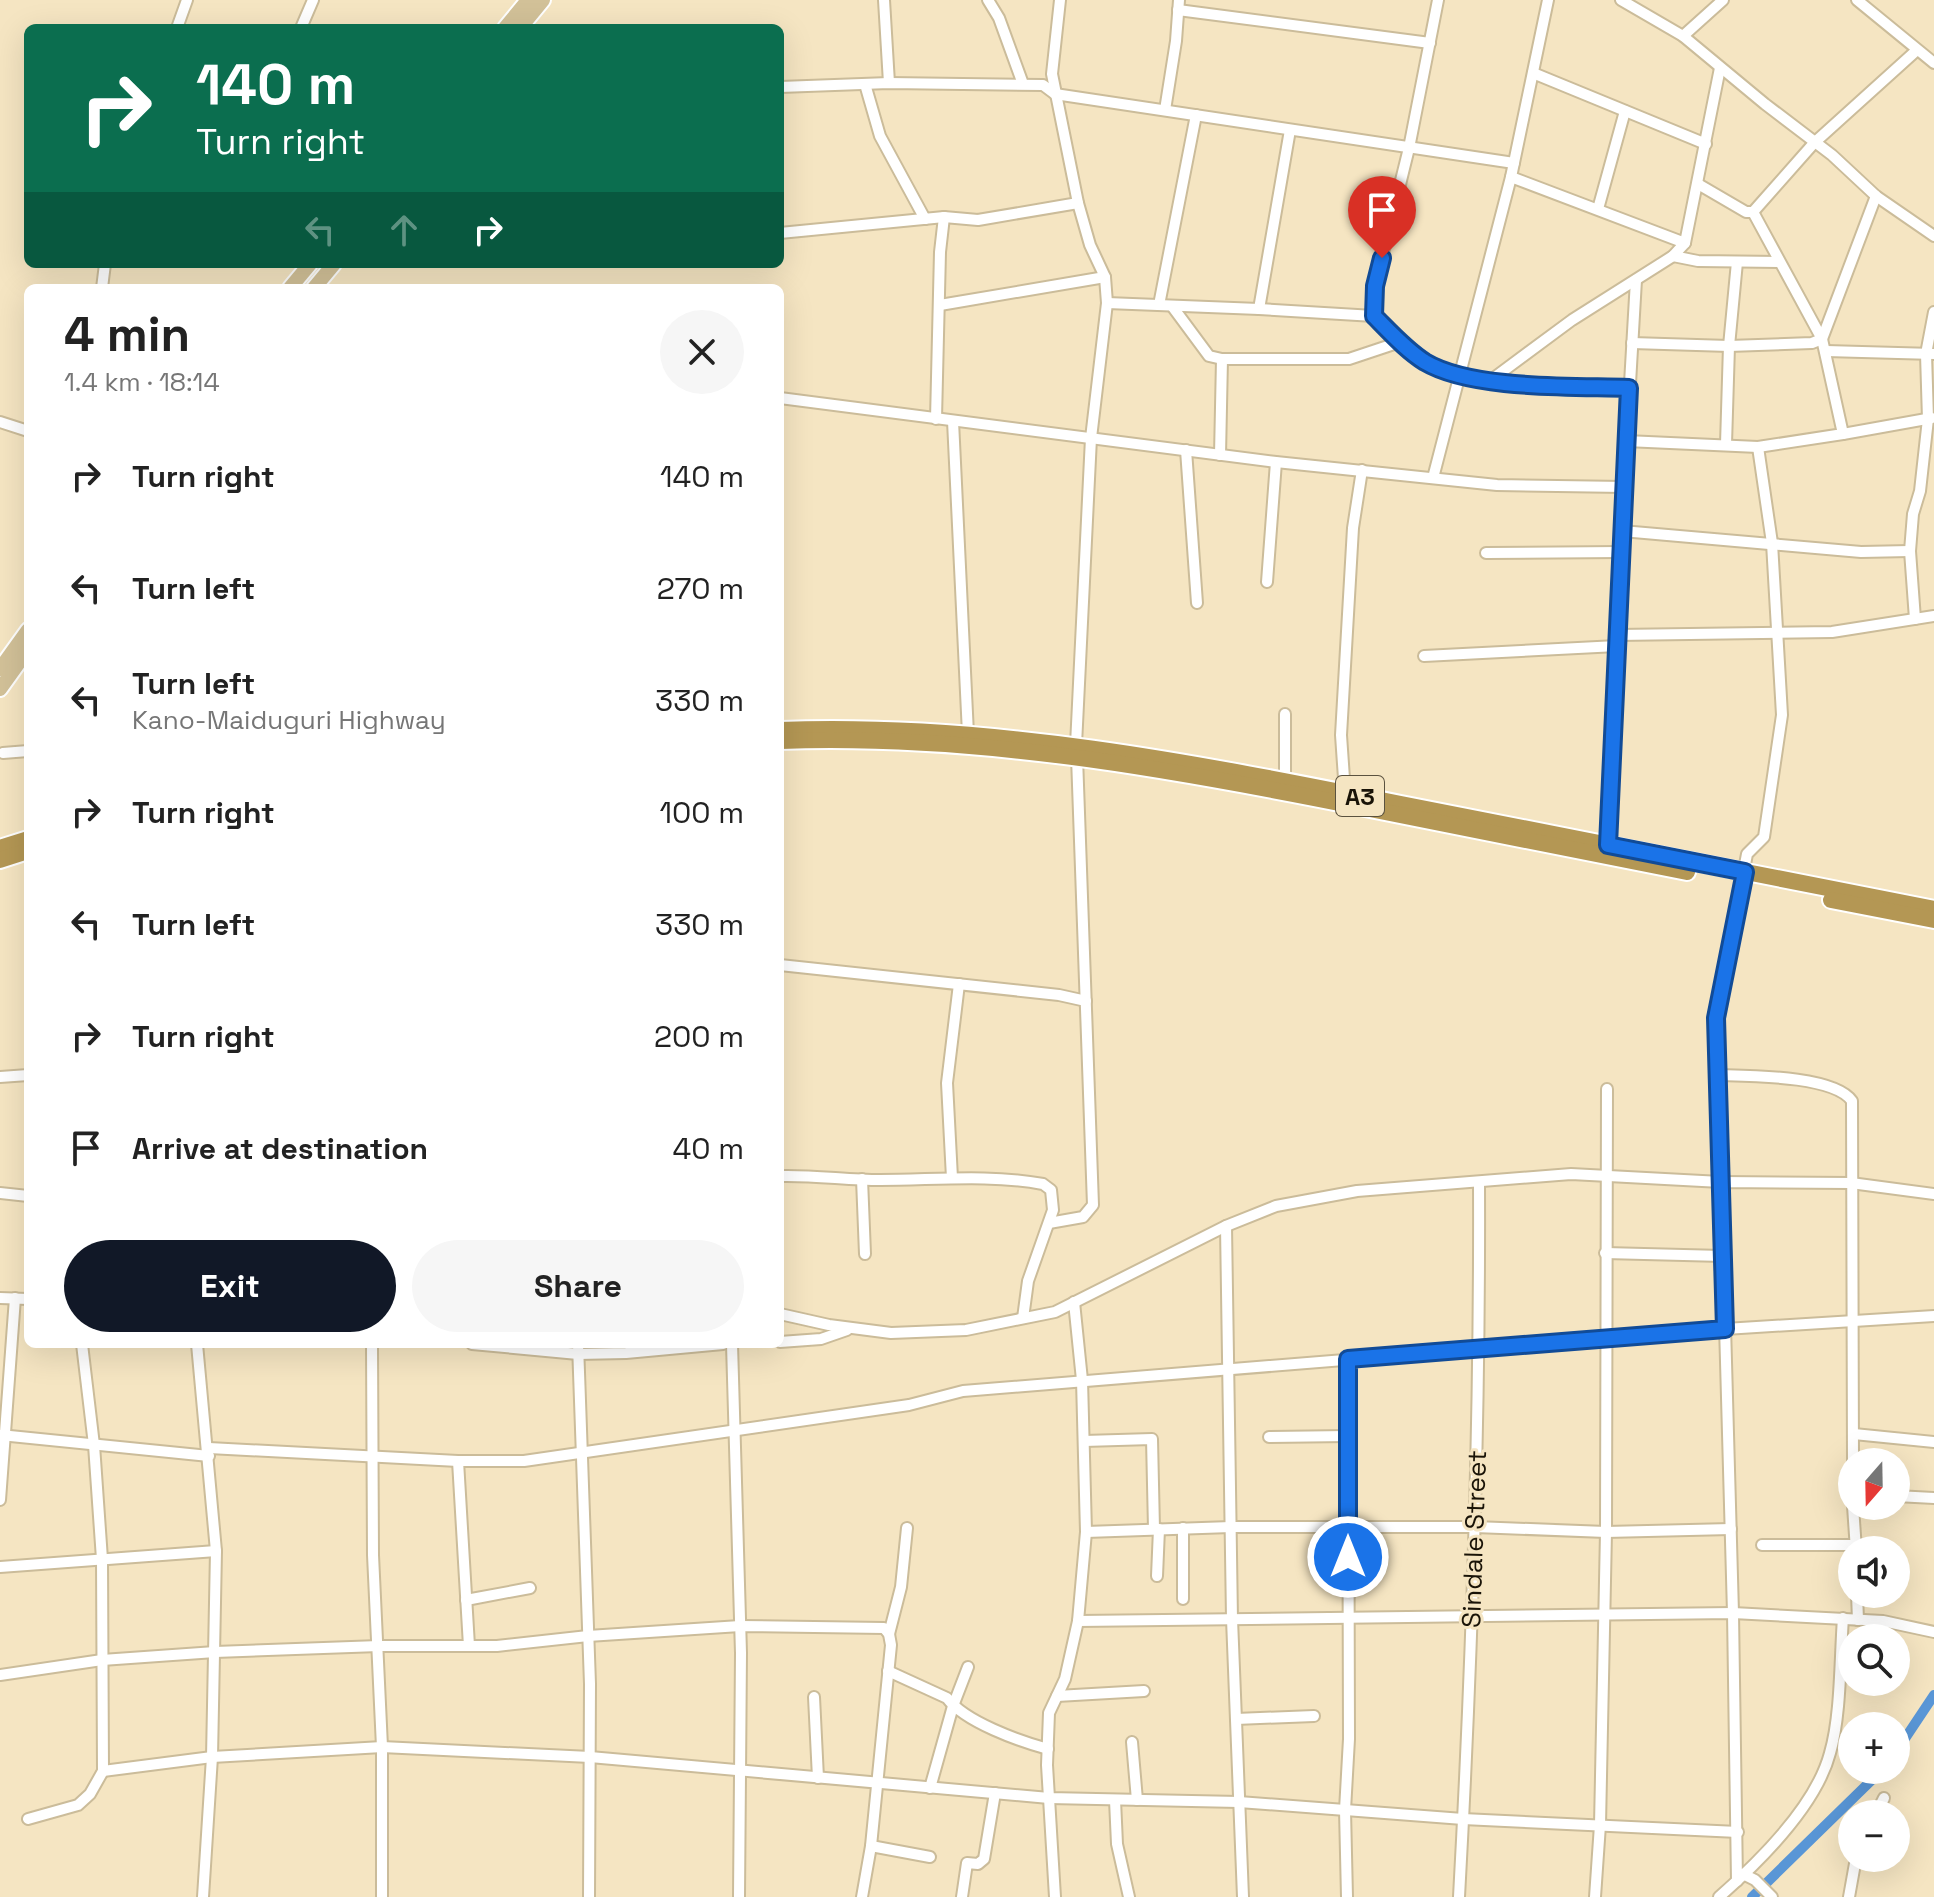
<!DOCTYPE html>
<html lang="en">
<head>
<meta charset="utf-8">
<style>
  :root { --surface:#fff; --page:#f6f6f6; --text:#222; --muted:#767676; --accent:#111827 }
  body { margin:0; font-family:"Space Grotesk",sans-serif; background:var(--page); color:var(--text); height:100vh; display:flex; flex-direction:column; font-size:30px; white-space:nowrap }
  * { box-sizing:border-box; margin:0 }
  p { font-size:26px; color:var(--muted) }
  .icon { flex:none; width:44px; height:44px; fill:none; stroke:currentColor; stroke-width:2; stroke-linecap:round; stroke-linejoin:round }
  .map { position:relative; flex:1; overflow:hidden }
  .panel { position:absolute; left:24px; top:284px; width:760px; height:1064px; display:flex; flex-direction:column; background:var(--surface); border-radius:12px; box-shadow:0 8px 32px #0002 }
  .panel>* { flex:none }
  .guide { position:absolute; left:24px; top:24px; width:760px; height:244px; border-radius:12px; box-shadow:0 8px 32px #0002; background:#0b6e4f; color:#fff; overflow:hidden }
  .needle { width:52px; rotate:200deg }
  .fabs { position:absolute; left:1838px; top:1448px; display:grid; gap:16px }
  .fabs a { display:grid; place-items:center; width:72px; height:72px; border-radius:50%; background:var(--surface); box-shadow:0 8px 32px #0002; font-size:40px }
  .pin { position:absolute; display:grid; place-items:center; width:68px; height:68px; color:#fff; margin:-82px -34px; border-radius:50% 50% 50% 0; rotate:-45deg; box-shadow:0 0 8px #0007 }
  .pin .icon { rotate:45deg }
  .me { position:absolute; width:88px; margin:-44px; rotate:0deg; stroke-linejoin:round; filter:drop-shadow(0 0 6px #0008) }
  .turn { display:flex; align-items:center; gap:28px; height:168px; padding:0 40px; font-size:36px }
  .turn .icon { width:104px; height:104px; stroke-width:2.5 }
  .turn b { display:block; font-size:56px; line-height:68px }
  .lanes { display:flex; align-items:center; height:76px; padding:0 40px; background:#0003; justify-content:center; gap:40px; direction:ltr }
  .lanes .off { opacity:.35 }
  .round { display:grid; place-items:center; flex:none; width:84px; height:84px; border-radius:42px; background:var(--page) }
  .head { display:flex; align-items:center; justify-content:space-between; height:136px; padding:0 40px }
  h1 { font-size:48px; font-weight:700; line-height:60px }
  .primary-button { display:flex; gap:16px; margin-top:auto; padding:16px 40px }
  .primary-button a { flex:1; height:92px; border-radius:48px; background:var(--accent); color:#fff; font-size:32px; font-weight:700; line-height:92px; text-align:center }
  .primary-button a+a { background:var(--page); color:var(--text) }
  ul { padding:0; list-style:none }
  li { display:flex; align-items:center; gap:24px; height:112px; padding:0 40px }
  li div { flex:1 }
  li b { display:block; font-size:30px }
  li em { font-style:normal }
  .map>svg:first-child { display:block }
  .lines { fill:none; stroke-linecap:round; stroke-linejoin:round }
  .canal { stroke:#5996d6; stroke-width:10 }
  .minor-casing { stroke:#cbbc9a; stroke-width:14 }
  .major-casing { stroke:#fff; stroke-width:18 }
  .highway-casing { stroke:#fff; stroke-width:20 }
  .minor { stroke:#fff; stroke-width:10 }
  .major { stroke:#d2c198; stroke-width:14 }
  .highway { stroke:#b49754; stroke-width:16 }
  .route-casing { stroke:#114b97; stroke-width:20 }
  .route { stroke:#1a73e8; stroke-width:14 }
  .labels { text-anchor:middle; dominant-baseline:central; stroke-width:6; stroke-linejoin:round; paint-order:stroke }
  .shield { fill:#f5e5c2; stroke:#5b523f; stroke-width:2 }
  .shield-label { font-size:24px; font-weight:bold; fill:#191307 }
  .street-label { font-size:26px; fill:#191307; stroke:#f5e5c2 }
</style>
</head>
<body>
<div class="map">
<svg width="1934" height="1897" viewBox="0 0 1934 1897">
  <rect width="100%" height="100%" fill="#f5e5c2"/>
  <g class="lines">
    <g class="canal">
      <polyline points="1896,1752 1934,1695"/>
      <polyline points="1752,1897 1882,1770"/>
    </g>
    <defs>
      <g id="minor">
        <polyline points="884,0 889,83"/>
        <polyline points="988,0 999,18 1023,84"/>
        <polyline points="1060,0 1052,74 1078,203 1090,245 1105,277 1107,303 1091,438 1076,745"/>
        <polyline points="1621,0 1683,36 1765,104 1832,155 1876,196 1934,236"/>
        <polyline points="1857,0 1934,63"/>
        <polyline points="1178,10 1430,43"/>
        <polyline points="177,28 187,0"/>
        <polyline points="301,28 313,0"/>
        <polyline points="1683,36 1723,0"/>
        <polyline points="1533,73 1706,144"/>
        <polyline points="865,84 880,136 925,219"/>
        <polyline points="780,87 889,83 1043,85 1055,94 1514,163"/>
        <polyline points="1165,110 1176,41 1179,0"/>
        <polyline points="1511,177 1685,243"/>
        <polyline points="1598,209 1625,111"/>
        <polyline points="1753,212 1814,143 1917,50"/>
        <polyline points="780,233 944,217 978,220 1078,203"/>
        <polyline points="1673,256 1698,261 1779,262"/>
        <polyline points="102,288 105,264"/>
        <path d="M1107,303L1259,309L1374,316C1390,333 1408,354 1429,364C1487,391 1567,386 1629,388"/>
        <polyline points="940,305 1105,277"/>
        <polyline points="1159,305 1196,115"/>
        <polyline points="1172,306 1209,356 1222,359 1349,359 1400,342"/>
        <polyline points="1259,309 1290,130"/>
        <polyline points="1374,316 1375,286 1409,148 1438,0"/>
        <polyline points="1822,339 1876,196"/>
        <polyline points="1632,343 1729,346 1812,343 1822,339"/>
        <polyline points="1826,351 1934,354"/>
        <polyline points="1491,380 1572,320 1673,256 1685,243 1720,68"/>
        <polyline points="780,398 1276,462 1497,485 1624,487 1608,845"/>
        <polyline points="936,419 940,252 944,217"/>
        <polyline points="953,421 968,734"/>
        <polyline points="0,422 28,431"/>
        <polyline points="1843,434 1932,418"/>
        <polyline points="1626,441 1758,447 1843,434 1822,339 1753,212 1746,212 1698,184"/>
        <polyline points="1726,444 1729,346 1737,262"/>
        <polyline points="1186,450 1197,603"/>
        <polyline points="1220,455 1222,359"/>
        <polyline points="1433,478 1511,177 1548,0"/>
        <polyline points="1624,487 1636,280"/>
        <polyline points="1622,531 1861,552 1910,551"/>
        <polyline points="1486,553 1621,552"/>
        <polyline points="1267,582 1276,462"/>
        <polyline points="1915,619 1910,551 1913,514 1920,491 1928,419 1926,354 1934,312"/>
        <polyline points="1617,635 1832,632 1934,616"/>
        <polyline points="1424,656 1617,646"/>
        <polyline points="1285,714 1285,781"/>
        <polyline points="3,753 28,751"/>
        <polyline points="1345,793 1341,735 1353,528 1362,470"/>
        <polyline points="780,965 1059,995 1086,1001"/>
        <path d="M1717,1075C1747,1076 1834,1075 1852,1101L1853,1462"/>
        <polyline points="0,1077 28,1075"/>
        <path d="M780,1176C814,1175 847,1180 880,1180C935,1180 989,1174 1043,1184L1051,1190L1053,1210L1028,1281L1023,1318"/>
        <polyline points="952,1178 947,1083 959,984"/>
        <polyline points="862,1179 865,1254"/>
        <polyline points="0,1193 28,1196"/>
        <polyline points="1049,1223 1083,1217 1093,1205 1077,757"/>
        <polyline points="1226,1226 1232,1619 1243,1897"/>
        <polyline points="1605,1253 1723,1256"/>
        <polyline points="0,1298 28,1299"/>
        <polyline points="780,1314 829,1325 891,1333 966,1330 1055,1312 1226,1226 1276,1206 1357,1191 1571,1174 1721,1182 1716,1018 1747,854 1764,837 1782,715 1772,543 1758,447"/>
        <polyline points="780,1342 821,1339 847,1330"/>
        <polyline points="197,1344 216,1551 212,1757 203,1897"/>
        <polyline points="372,1344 373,1555 382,1747 382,1897"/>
        <polyline points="472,1344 578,1354 626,1353 723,1344"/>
        <polyline points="578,1344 590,1684 589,1897"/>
        <polyline points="732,1344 741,1653 739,1897"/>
        <polyline points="1854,1434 1934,1442"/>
        <polyline points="0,1435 209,1456"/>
        <polyline points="1269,1437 1348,1436"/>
        <polyline points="1084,1441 1152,1439 1154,1529"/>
        <polyline points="209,1448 458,1461 524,1461 909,1405 963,1391 1725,1329 1934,1316"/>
        <polyline points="458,1461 469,1646"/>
        <polyline points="1896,1496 1934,1498"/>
        <polyline points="0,1500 15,1298"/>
        <polyline points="1853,1506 1856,1550"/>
        <polyline points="1086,1532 1231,1527 1475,1527 1606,1532 1731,1529"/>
        <polyline points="1762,1545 1856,1545"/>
        <polyline points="0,1567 216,1551"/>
        <polyline points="1157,1576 1159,1529"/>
        <polyline points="1857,1594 1858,1620"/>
        <polyline points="1183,1599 1183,1528"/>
        <polyline points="466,1600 530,1588"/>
        <polyline points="1078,1621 1733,1613 1883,1621 1934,1632"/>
        <polyline points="889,1634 901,1587 907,1528"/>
        <path d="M888,1671L947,1698C965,1722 1019,1741 1048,1749"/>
        <polyline points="0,1675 102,1660 215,1652 379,1646 497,1646 588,1636 740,1626 884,1628 889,1634 891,1645 871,1846 862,1897"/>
        <polyline points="1057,1696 1144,1691"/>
        <polyline points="814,1697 818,1778"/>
        <polyline points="1236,1719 1314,1716"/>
        <polyline points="1132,1742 1137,1800"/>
        <polyline points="103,1771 212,1757 382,1747 590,1757 1049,1798 1239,1802 1463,1819 1738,1832"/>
        <polyline points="930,1788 953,1706 968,1667"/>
        <polyline points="1115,1800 1117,1844 1129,1897"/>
        <polyline points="1876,1814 1884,1798"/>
        <polyline points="28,1819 78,1805 90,1794 103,1771 102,1559 94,1445 82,1344"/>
        <polyline points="871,1846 930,1857"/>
        <polyline points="1743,1874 1755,1880 1772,1897"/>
        <polyline points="1737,1881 1733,1613 1721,1182 1851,1183 1934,1194"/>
        <polyline points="962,1897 967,1863 978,1864 984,1859 995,1793"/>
        <polyline points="1055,1897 1047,1765 1049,1713 1065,1679 1078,1621 1086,1532 1082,1380 1074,1302"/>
        <polyline points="1347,1897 1345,1810 1349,1739 1348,1359"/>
        <path d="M1459,1897C1472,1659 1480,1420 1479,1182"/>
        <polyline points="1595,1897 1600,1825 1606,1532 1607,1089"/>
        <path d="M1719,1897C1760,1861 1816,1806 1830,1753C1841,1716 1840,1658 1843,1618"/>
        <polyline points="1849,1897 1856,1858"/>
      </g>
      <g id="major">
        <polyline points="505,28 528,0"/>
        <polyline points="520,28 543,0"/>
        <polyline points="290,288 310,264"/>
        <polyline points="314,288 334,264"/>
        <polyline points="0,669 28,630"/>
        <polyline points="0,689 28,650"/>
      </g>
      <g id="highway">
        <path d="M780,730C991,722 1196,763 1401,804C1579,839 1756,874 1934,909"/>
        <path d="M780,741C974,734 1165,768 1355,806C1465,828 1576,850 1687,872"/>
        <polyline points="0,848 28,839"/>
        <polyline points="0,860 28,851"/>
        <polyline points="1831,900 1934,920"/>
      </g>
    </defs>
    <use href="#minor" class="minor-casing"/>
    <use href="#major" class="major-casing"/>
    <use href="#highway" class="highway-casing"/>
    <use href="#minor" class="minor"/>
    <use href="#major" class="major"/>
    <use href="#highway" class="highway"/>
  </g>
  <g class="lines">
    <defs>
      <path id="route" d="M1348,1557V1359L1725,1329L1716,1018L1745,872L1608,845L1629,388C1574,386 1472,390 1425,362C1406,350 1390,332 1374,316L1375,286L1382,258"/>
    </defs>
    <use href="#route" class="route-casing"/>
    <use href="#route" class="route"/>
  </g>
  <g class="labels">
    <rect class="shield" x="1336" y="776" width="48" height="40" rx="6"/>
    <g class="shield-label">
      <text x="1360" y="796">A3</text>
    </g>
    <g class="street-label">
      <text transform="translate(1474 1539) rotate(-88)">Sindale Street</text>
    </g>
  </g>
</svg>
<div class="fabs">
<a><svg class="needle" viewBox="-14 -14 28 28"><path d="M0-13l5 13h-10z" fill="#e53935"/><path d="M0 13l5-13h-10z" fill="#767676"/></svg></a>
<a><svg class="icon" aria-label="sound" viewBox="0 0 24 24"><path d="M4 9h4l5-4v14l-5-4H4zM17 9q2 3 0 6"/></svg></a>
<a><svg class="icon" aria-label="search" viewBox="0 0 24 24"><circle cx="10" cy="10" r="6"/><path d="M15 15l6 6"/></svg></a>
<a>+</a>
<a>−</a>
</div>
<div class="pin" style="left:1382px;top:258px;background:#d93025"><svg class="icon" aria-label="arrive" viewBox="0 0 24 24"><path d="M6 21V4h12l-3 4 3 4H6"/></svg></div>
<svg class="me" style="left:1348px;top:1557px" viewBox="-20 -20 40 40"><circle r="17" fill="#1a73e8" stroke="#fff" stroke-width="3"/><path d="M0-11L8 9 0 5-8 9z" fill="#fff"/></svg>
<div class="guide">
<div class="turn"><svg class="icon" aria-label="right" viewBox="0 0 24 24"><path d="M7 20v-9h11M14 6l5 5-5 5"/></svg><div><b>140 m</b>Turn right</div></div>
<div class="lanes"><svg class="icon off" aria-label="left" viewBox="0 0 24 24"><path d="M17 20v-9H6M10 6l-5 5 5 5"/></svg><svg class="icon off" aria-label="ahead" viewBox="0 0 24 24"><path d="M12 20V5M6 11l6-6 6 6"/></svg><svg class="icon" aria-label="right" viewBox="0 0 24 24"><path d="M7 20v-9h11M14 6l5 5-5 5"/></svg></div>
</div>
<section class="panel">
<div class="head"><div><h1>4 min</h1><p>1.4 km · 18:14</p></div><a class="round"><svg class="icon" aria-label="close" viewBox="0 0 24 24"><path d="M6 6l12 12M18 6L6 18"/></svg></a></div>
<ul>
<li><svg class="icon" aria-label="right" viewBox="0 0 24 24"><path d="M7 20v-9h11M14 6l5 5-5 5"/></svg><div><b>Turn right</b></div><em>140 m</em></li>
<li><svg class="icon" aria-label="left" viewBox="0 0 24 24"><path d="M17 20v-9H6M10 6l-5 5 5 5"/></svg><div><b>Turn left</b></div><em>270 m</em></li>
<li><svg class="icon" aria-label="left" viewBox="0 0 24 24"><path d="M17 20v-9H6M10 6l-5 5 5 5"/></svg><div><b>Turn left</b><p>Kano-Maiduguri Highway</p></div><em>330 m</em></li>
<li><svg class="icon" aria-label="right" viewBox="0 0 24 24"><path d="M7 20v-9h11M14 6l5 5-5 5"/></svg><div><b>Turn right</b></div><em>100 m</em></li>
<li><svg class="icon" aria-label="left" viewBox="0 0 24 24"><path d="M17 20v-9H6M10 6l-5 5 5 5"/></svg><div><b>Turn left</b></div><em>330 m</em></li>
<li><svg class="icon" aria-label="right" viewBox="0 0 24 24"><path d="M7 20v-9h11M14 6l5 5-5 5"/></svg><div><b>Turn right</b></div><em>200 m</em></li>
<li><svg class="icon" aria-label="arrive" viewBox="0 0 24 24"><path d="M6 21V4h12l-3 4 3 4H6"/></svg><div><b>Arrive at destination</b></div><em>40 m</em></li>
</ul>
<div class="primary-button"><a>Exit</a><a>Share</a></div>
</section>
</div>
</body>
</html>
